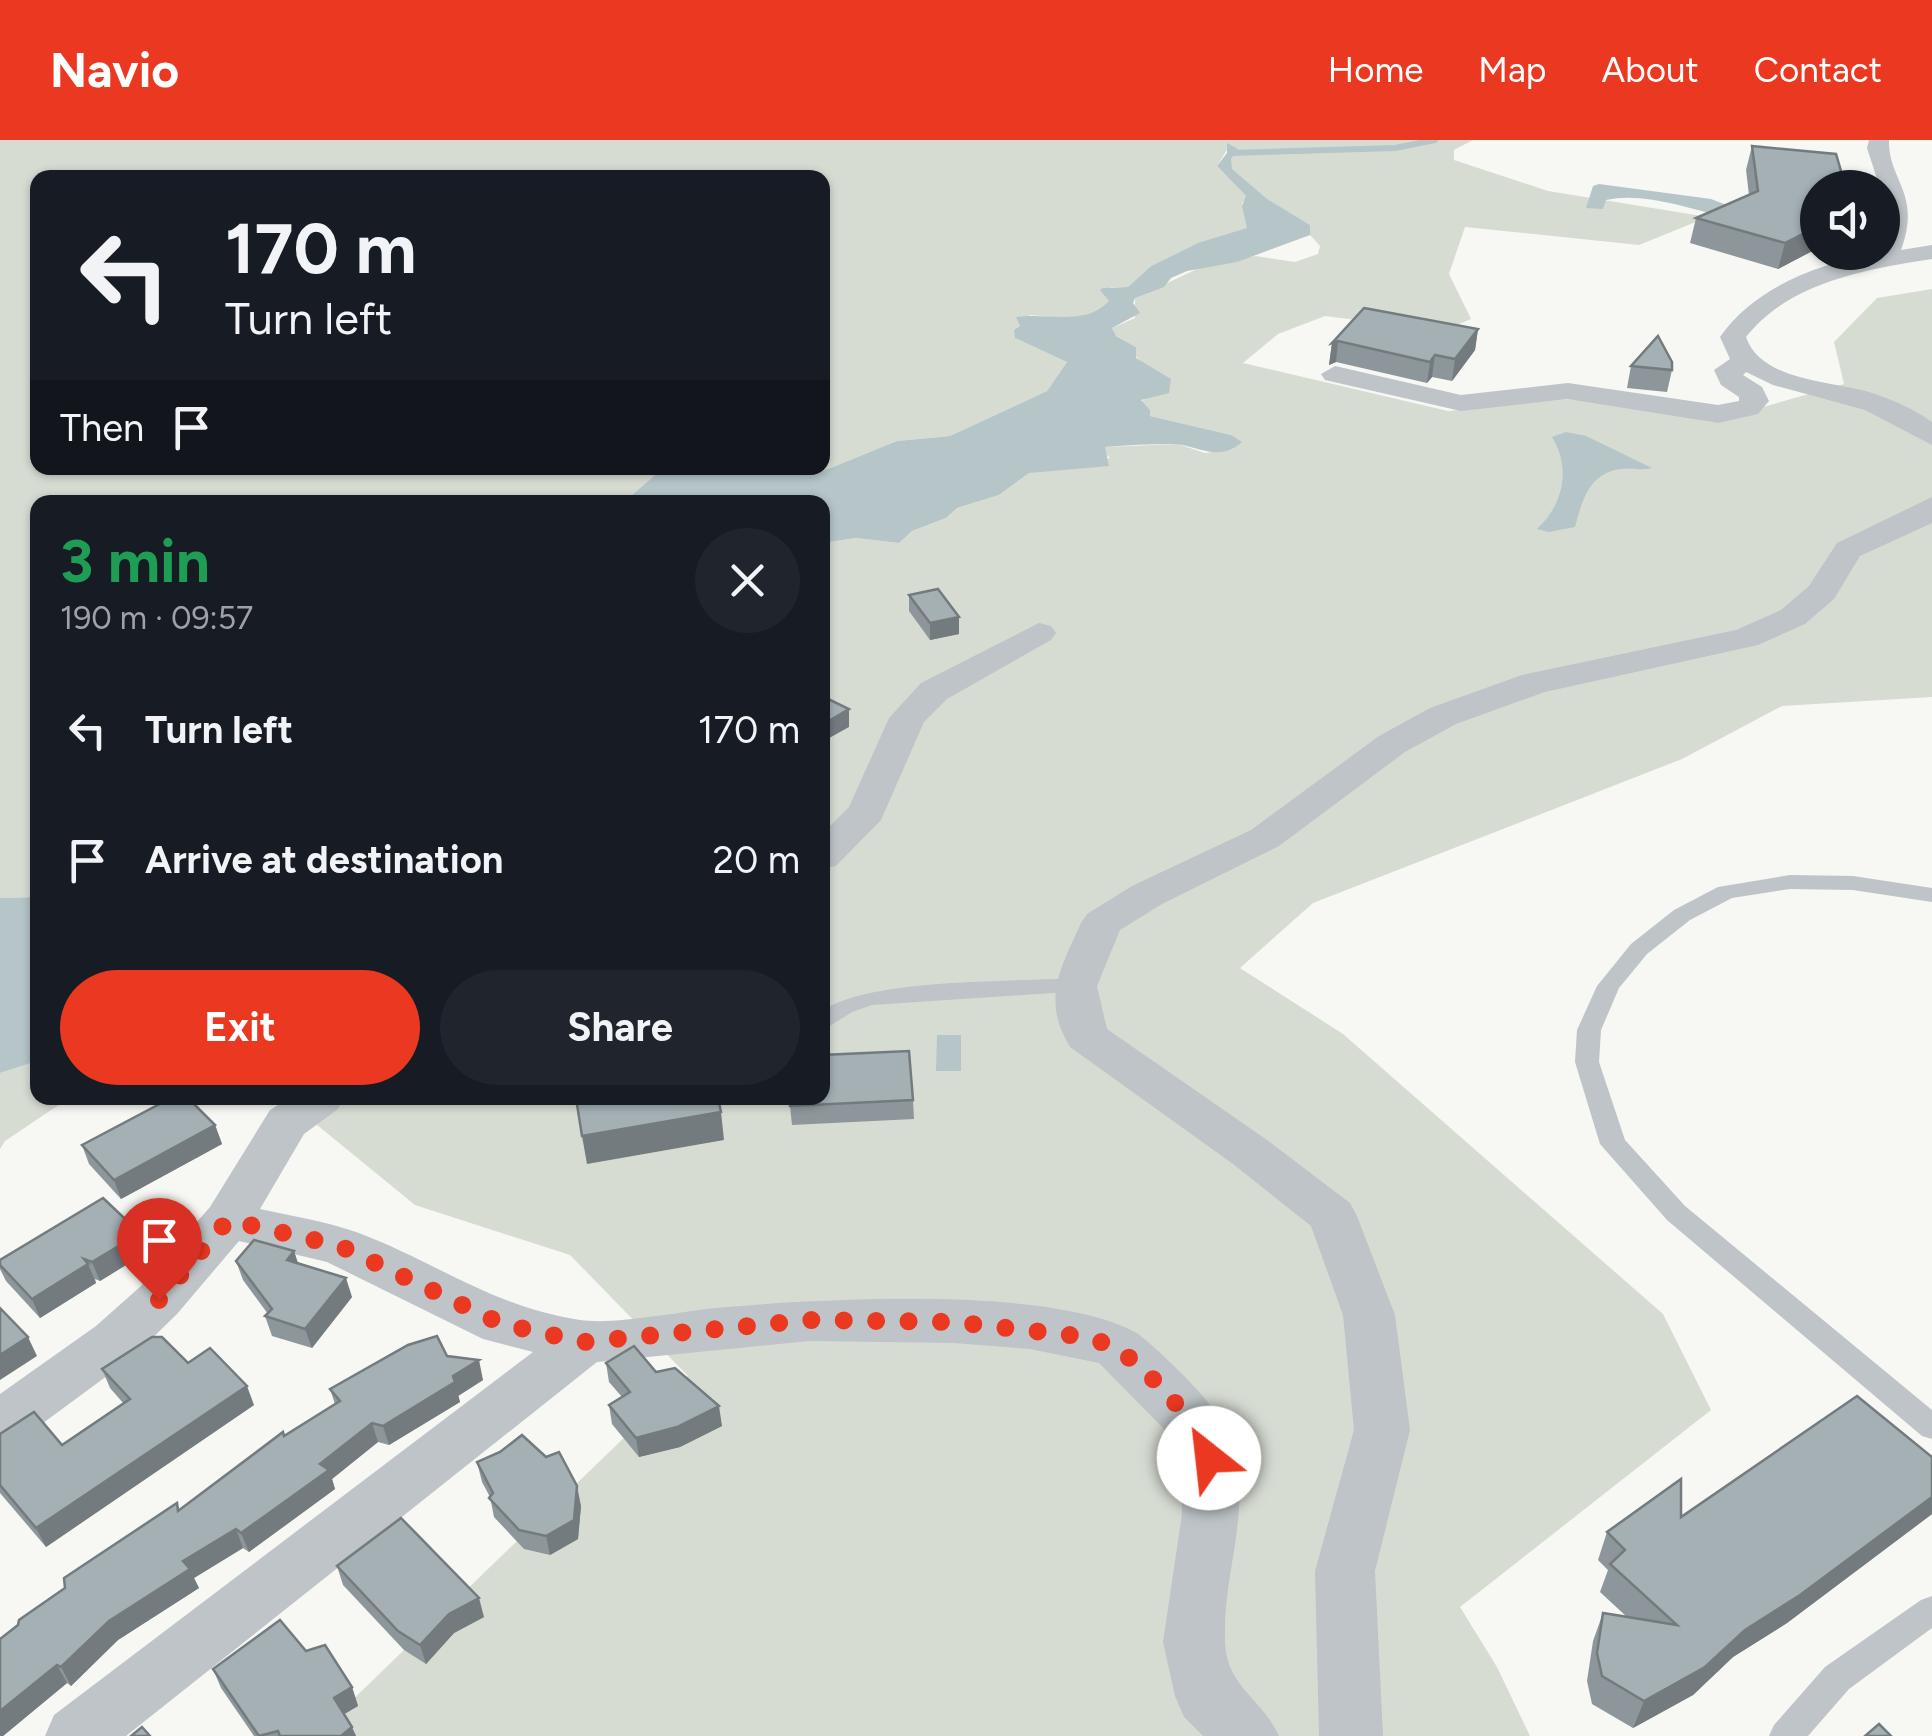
<!DOCTYPE html>
<html lang="en">
<head>
<meta charset="utf-8">
<style>
  :root { --surface:#171b24; --page:#20242c; --text:#f1f3f6; --muted:#9ea1a6; --accent:#ea3821 }
  body { margin:0; font-family:Figtree,sans-serif; background:var(--page); color:var(--text); height:100vh; display:flex; flex-direction:column; font-size:38px; white-space:nowrap }
  * { box-sizing:border-box; margin:0 }
  p { font-size:32px; color:var(--muted) }
  .icon { flex:none; width:55px; height:55px; fill:none; stroke:currentColor; stroke-width:2; stroke-linecap:round; stroke-linejoin:round }
  .map { position:relative; flex:1; overflow:hidden }
  .side { position:absolute; left:30px; top:355px; width:800px; height:610px; display:flex; flex-direction:column; background:var(--surface); border-radius:20px; box-shadow:0 2px 8px #0004 }
  .side>* { flex:none }
  .banner { position:absolute; left:30px; top:30px; width:800px; height:305px; border-radius:20px; box-shadow:0 2px 8px #0004; background:#171b24; color:var(--text); overflow:hidden }
  .buttons { position:absolute; left:1800px; top:30px; display:grid; gap:20px }
  .buttons a { display:grid; place-items:center; width:100px; height:100px; border-radius:50%; background:var(--surface); box-shadow:0 2px 8px #0004; font-size:50px }
  .pin { position:absolute; display:grid; place-items:center; width:85px; height:85px; color:#fff; margin:-102px -42px; border-radius:50% 50% 50% 0; rotate:-45deg; box-shadow:0 0 10px #0007 }
  .pin .icon { rotate:45deg }
  .me { position:absolute; width:110px; margin:-55px; rotate:331deg; stroke-linejoin:round; filter:drop-shadow(0 0 8px #0008) }
  .turn { display:flex; align-items:center; gap:35px; height:210px; padding:0 30px; font-size:45px }
  .turn .icon { width:130px; height:130px; stroke-width:2.5 }
  .turn b { display:block; font-size:70px; line-height:85px }
  .then { display:flex; align-items:center; height:95px; padding:0 30px; background:#0003; gap:20px; font-size:38px }
  .round { display:grid; place-items:center; flex:none; width:105px; height:105px; border-radius:52px; background:var(--page) }
  .headline { display:flex; align-items:center; justify-content:space-between; height:170px; padding:0 30px }
  h1 { font-size:60px; font-weight:700; line-height:75px; color:#1e9e55 }
  .button { display:flex; gap:20px; margin-top:auto; padding:20px 30px }
  .button a { flex:1; height:115px; border-radius:60px; background:var(--accent); color:#fff; font-size:40px; font-weight:700; line-height:115px; text-align:center }
  .button a+a { background:var(--page); color:var(--text) }
  ul { padding:0; list-style:none }
  li { display:flex; align-items:center; gap:30px; height:130px; padding:0 30px }
  li div { flex:1 }
  li b { display:block; font-size:38px }
  li em { font-style:normal }
  header { display:flex; align-items:center; gap:60px; box-sizing:border-box; height:140px; padding:0 50px; background:var(--accent); color:#fff }
  header strong { font-size:48px }
  nav { display:flex; gap:55px; margin-inline-start:auto; font-size:35px }
  .map>svg:first-child { display:block }
  .green { fill:#d7dcd3 }
  .water { fill:#b5c5c8 }
  .lines { fill:none; stroke-linecap:round; stroke-linejoin:round }
  .stream { stroke:#b5c5c8; stroke-width:6 }
  .lane { fill:#bec4c7; fill-rule:evenodd }
  .street { fill:#bec4c7; fill-rule:evenodd }
  .wall { fill:#8d979b }
  .shaded-wall { fill:#737b7e }
  .building { fill:#a4b0b4; stroke:#737b7e; stroke-width:2.5 }
  .route { stroke:#ea3821; stroke-width:18; stroke-dasharray:0 32.4 }
</style>
</head>
<body>
<header>
<strong>Navio</strong>
<nav><a>Home</a><a>Map</a><a>About</a><a>Contact</a></nav>
</header>
<div class="map">
<svg width="1932" height="1596" viewBox="0 0 1932 1596">
  <rect width="100%" height="100%" fill="#f7f7f4"/>
  <g class="green">
    <path d="M0,0H1473L1454,10V20L1548,51L1708,77L1639,105L1465,87L1449,134L1471,179L1443,191L1325,176L1278,194L1243,223L1448,271L1580,258L1711,282L1844,244L1834,202L1877,158L1932,149V557L1782,566L1682,619L1313,763L1240,828L1343,894L1663,1174L1711,1270L1460,1467L1497,1527L1530,1596H315L688,1236L570,1115L415,1065L284,958H822L823,403L856,398L899,403L912,391L946,378L957,368L999,355L1029,333L1110,318L1103,311L1105,307L1178,304L1205,313L1234,309L1231,295L1150,276V270L1140,262L1152,255L1144,224L1135,216L1136,207L1115,195L1112,188L1135,178V158L1208,124L1255,116L1295,122L1318,114L1320,106L1310,95V85L1266,59L1231,29V19L1238,9L1228,8L1217,26L1246,56L1248,60L1242,63L1248,88L1194,105L1151,126L1128,147H1111L1105,154L1109,161C1088,182 1059,178 1030,175L1015,198L1067,222L1047,251L950,296L897,301L823,331L812,328H822V38H38V328H663L624,362H38L37,757L0,758Z"/>
    <polygon points="37,921 38,958 69,958 5,1001 0,1009 0,933"/>
  </g>
  <g class="water">
    <path d="M1227,3L1238,9L1231,19L1232,29L1267,59L1310,85V95L1237,122L1187,131L1171,138L1164,147L1135,158L1133,163L1140,173L1112,188L1116,196L1136,207V218L1171,239L1169,253L1141,260L1150,270V276L1231,295L1242,302C1218,324 1197,304 1172,304C1150,304 1127,305 1105,307L1109,326L1029,333L999,355L957,368L946,378L912,391L899,403L856,398L823,403L822,362H624L663,328H812L823,331L897,301L950,296L1047,251L1067,222L1015,198L1014,190L1020,186L1016,177C1049,172 1083,187 1109,161L1100,150L1103,148L1128,147L1151,126L1198,103L1247,88L1242,66L1246,56L1217,26L1227,13Z"/>
    <path d="M1599,44L1711,59L1732,67L1724,77C1687,68 1644,52 1606,60L1603,69L1586,68L1593,46Z"/>
    <path d="M1566,292L1586,296L1652,328C1642,331 1631,327 1621,329C1588,333 1582,362 1575,387L1549,392L1537,389C1564,364 1571,328 1552,297Z"/>
    <polygon points="37,757 37,921 0,933 0,758"/>
    <polygon points="937,895 961,895 961,931 936,931"/>
  </g>
  <g class="lines">
    <polyline class="stream" points="1230,13 1395,8 1435,0"/>
    <g class="lane">
      <polygon points="1790,735 1853,736 1932,748 1932,762 1853,750 1790,749 1732,758 1690,780 1647,814 1619,848 1601,890 1599,922 1625,1000 1685,1066 1932,1270 1932,1299 1922,1296 1667,1080 1600,1004 1575,922 1577,890 1597,846 1631,804 1674,770 1718,747"/>
      <path d="M1075,838L1083,841L1087,846L1083,851L872,865L852,872L822,891V871C868,838 1014,842 1075,838Z"/>
      <polygon points="1932,1456 1932,1488 1849,1549 1808,1596 1769,1596 1774,1585 1825,1527 1921,1460"/>
    </g>
    <g class="street">
      <path d="M1869,0H1889C1888,41 1922,53 1901,110L1932,105V119C1867,129 1789,142 1746,197C1761,241 1831,241 1869,252C1891,259 1913,268 1932,282V305L1865,270L1773,245L1746,232L1743,235L1762,247L1769,261L1758,274L1718,283L1568,259L1461,271L1325,240L1321,234L1335,226L1461,255L1568,243L1718,265L1739,261V257L1721,245L1714,230L1730,219L1720,197C1756,145 1824,122 1882,112L1885,63L1867,8Z"/>
      <path d="M1932,357V383L1860,416L1834,459L1805,484L1758,505L1545,552L1456,584L1405,612L1279,706L1162,764L1120,790L1097,846L1107,889L1267,1000L1350,1063L1357,1076L1395,1175L1410,1290L1375,1431L1383,1596H1319L1315,1431L1354,1290L1343,1175L1311,1086L1233,1024L1070,907C1041,859 1061,828 1081,783L1087,774L1132,746L1251,690L1379,596L1430,568L1522,535L1736,490L1781,470L1809,446L1837,403Z"/>
      <polygon points="1039,483 1051,486 1056,493 1051,500 947,559 924,582 881,680 836,726 822,729 822,694 849,667 889,578 921,543"/>
      <path d="M289,958H344L338,969L304,994L260,1069C291,1076 325,1081 356,1092C435,1121 492,1167 580,1180C614,1185 678,1172 715,1168C816,1159 1048,1145 1135,1192C1149,1200 1202,1252 1211,1266C1267,1347 1222,1416 1225,1501C1226,1547 1262,1558 1279,1596H1203L1184,1577L1175,1556L1163,1502L1182,1374L1181,1318L1170,1295L1099,1223L1030,1209L954,1203L809,1201L597,1222L126,1596H45L54,1575L533,1212L483,1199L327,1122L239,1101L177,1174L134,1216L20,1300L0,1307V1254L96,1186L141,1146L210,1067L270,970Z"/>
    </g>
  </g>
  <g class="wall">
    <polygon points="1752,6 1818,48 1818,108 1778,129 1690,103 1696,78 1749,55 1746,30"/>
    <polygon points="1364,168 1478,189 1475,210 1452,241 1432,237 1427,243 1336,222 1329,225 1332,203"/>
    <polygon points="1631,226 1672,230 1667,252 1627,248"/>
    <polygon points="909,455 959,477 959,494 930,500 909,471"/>
    <polygon points="913,960 914,979 792,985 790,966"/>
    <polygon points="215,985 222,1004 121,1059 89,1024 82,1005"/>
    <polygon points="140,1093 147,1112 100,1141 95,1139 96,1143 40,1178 6,1141 0,1129 0,1120"/>
    <polygon points="294,1111 298,1123 352,1157 312,1208 272,1196 265,1176 268,1174 243,1140 236,1121"/>
    <polygon points="447,1216 483,1240 458,1256 460,1262 389,1305 378,1302 332,1339 335,1349 249,1412 243,1408 194,1438 199,1448 118,1500 71,1546 67,1543 3,1596 0,1596 65,1448 177,1363 180,1370 284,1296 335,1264 330,1249"/>
    <polygon points="188,1223 254,1265 46,1407 0,1353 0,1294 62,1305 124,1264 110,1248 102,1229"/>
    <polygon points="606,1223 656,1232 722,1286 680,1307 639,1317 612,1284 609,1265 622,1257 609,1242"/>
    <polygon points="1932,1317 1932,1374 1787,1483 1733,1517 1693,1555 1633,1588 1592,1564 1587,1541 1593,1501 1603,1473 1627,1477 1600,1452 1608,1430 1598,1420 1607,1392 1681,1377"/>
    <polygon points="477,1322 581,1366 578,1399 550,1415 524,1409 494,1377 490,1357 482,1342"/>
    <polygon points="337,1426 484,1477 454,1493 426,1524 404,1510 343,1445"/>
    <polygon points="306,1511 352,1547 358,1566 344,1574 356,1596 254,1596 221,1548 213,1529"/>
  </g>
  <g class="shaded-wall">
    <polygon points="1818,86 1818,108 1778,129 1785,103"/>
    <polygon points="1478,189 1475,210 1452,241 1455,219"/>
    <polygon points="1338,201 1336,222 1329,225 1332,203"/>
    <polygon points="1435,215 1432,237 1427,243 1430,222"/>
    <polygon points="959,477 959,494 930,500 930,483"/>
    <polygon points="849,569 849,587 822,602 822,585"/>
    <polygon points="721,972 724,1000 587,1024 582,996"/>
    <polygon points="215,985 222,1004 121,1059 114,1040"/>
    <polygon points="140,1093 147,1112 100,1141 92,1122"/>
    <polygon points="294,1111 300,1130 287,1120"/>
    <polygon points="88,1124 96,1143 40,1178 32,1159"/>
    <polygon points="346,1138 352,1157 312,1208 305,1189"/>
    <polygon points="28,1197 37,1216 0,1240 0,1215"/>
    <polygon points="479,1220 483,1240 458,1256 453,1236"/>
    <polygon points="455,1242 460,1262 389,1305 383,1286"/>
    <polygon points="247,1246 254,1265 46,1407 36,1388"/>
    <polygon points="719,1266 722,1286 680,1307 639,1317 636,1298"/>
    <polygon points="372,1283 378,1302 332,1339 335,1349 249,1412 241,1393 320,1324"/>
    <polygon points="577,1346 581,1366 578,1399 550,1415 546,1396"/>
    <polygon points="1932,1357 1932,1374 1787,1483 1733,1517 1693,1555 1633,1588 1644,1561"/>
    <polygon points="236,1389 243,1408 194,1438 199,1448 118,1500 71,1546 61,1527 109,1481 183,1421"/>
    <polygon points="479,1458 484,1477 454,1493 426,1524 420,1505 449,1474"/>
    <polygon points="57,1525 67,1543 3,1596 0,1596 0,1571"/>
    <polygon points="352,1547 358,1566 341,1576 334,1558"/>
    <polygon points="352,1587 356,1596 341,1596"/>
  </g>
  <g class="building">
    <polygon points="1752,6 1836,14 1846,48 1818,48 1818,86 1785,103 1696,78 1758,51"/>
    <polygon points="1364,168 1478,189 1455,219 1435,215 1430,222 1338,201 1332,203"/>
    <polygon points="1658,196 1672,222 1672,230 1631,226"/>
    <polygon points="938,449 959,477 930,483 909,455"/>
    <polygon points="822,556 849,569 822,585"/>
    <polygon points="909,911 913,960 790,966 790,958 822,958 822,915"/>
    <polygon points="171,958 188,958 215,985 114,1040 82,1005"/>
    <polygon points="576,958 718,958 721,972 582,996"/>
    <polygon points="103,1058 140,1093 92,1122 84,1119 88,1124 32,1159 0,1125 0,1120"/>
    <polygon points="254,1100 294,1111 287,1120 346,1138 305,1189 265,1176 272,1169 236,1121"/>
    <polygon points="0,1168 28,1197 0,1215"/>
    <polygon points="437,1196 447,1216 479,1220 453,1236 455,1242 383,1286 372,1283 320,1324 329,1330 241,1393 236,1389 183,1421 190,1429 109,1481 61,1527 57,1525 0,1571 0,1499 18,1485 19,1480 65,1448 64,1438 177,1363 178,1371 283,1292 284,1296 340,1261 330,1249 408,1205"/>
    <polygon points="152,1197 162,1197 188,1223 210,1208 247,1246 36,1388 0,1345 0,1294 34,1272 62,1305 130,1259 102,1229"/>
    <polygon points="634,1206 656,1232 675,1228 719,1266 677,1287 636,1298 609,1265 630,1252 606,1223"/>
    <polygon points="1857,1256 1932,1317 1932,1357 1800,1455 1745,1490 1705,1527 1644,1561 1602,1536 1597,1513 1603,1473 1677,1485 1610,1424 1625,1410 1607,1392 1681,1339 1681,1377"/>
    <polygon points="522,1295 546,1317 559,1312 577,1346 574,1380 546,1396 519,1390 489,1358 493,1353 477,1322 500,1312"/>
    <polygon points="401,1378 479,1458 449,1474 420,1505 398,1491 337,1426"/>
    <polygon points="280,1480 306,1511 325,1505 352,1547 334,1558 352,1587 341,1596 280,1596 278,1591 259,1596 213,1529"/>
    <polygon points="1879,1584 1891,1596 1865,1596"/>
    <polygon points="142,1587 150,1596 131,1596"/>
  </g>
  <g class="lines">
    <polyline class="route" points="159,1160 228,1080 340,1106 502,1184 584,1202 810,1180 954,1182 1087,1197 1118,1208 1151,1237 1191,1280 1209,1318"/>
  </g>
</svg>
<div class="buttons">
<a><svg class="icon" aria-label="sound" viewBox="0 0 24 24"><path d="M4 9h4l5-4v14l-5-4H4zM17 9q2 3 0 6"/></svg></a>
</div>
<div class="pin" style="left:159px;top:1160px;background:#d93025"><svg class="icon" aria-label="arrive" viewBox="0 0 24 24"><path d="M6 21V4h12l-3 4 3 4H6"/></svg></div>
<svg class="me" style="left:1209px;top:1318px" viewBox="-20 -20 40 40"><circle r="19" fill="#fff"/><path d="M0-13L10 11 0 6-10 11z" fill="#ea3821"/></svg>
<div class="banner">
<div class="turn"><svg class="icon" aria-label="left" viewBox="0 0 24 24"><path d="M17 20v-9H6M10 6l-5 5 5 5"/></svg><div><b>170 m</b>Turn left</div></div>
<div class="then">Then<svg class="icon" aria-label="arrive" viewBox="0 0 24 24"><path d="M6 21V4h12l-3 4 3 4H6"/></svg></div>
</div>
<section class="side">
<div class="headline"><div><h1>3 min</h1><p>190 m · 09:57</p></div><a class="round"><svg class="icon" aria-label="close" viewBox="0 0 24 24"><path d="M6 6l12 12M18 6L6 18"/></svg></a></div>
<ul>
<li><svg class="icon" aria-label="left" viewBox="0 0 24 24"><path d="M17 20v-9H6M10 6l-5 5 5 5"/></svg><div><b>Turn left</b></div><em>170 m</em></li>
<li><svg class="icon" aria-label="arrive" viewBox="0 0 24 24"><path d="M6 21V4h12l-3 4 3 4H6"/></svg><div><b>Arrive at destination</b></div><em>20 m</em></li>
</ul>
<div class="button"><a>Exit</a><a>Share</a></div>
</section>
</div>
</body>
</html>
